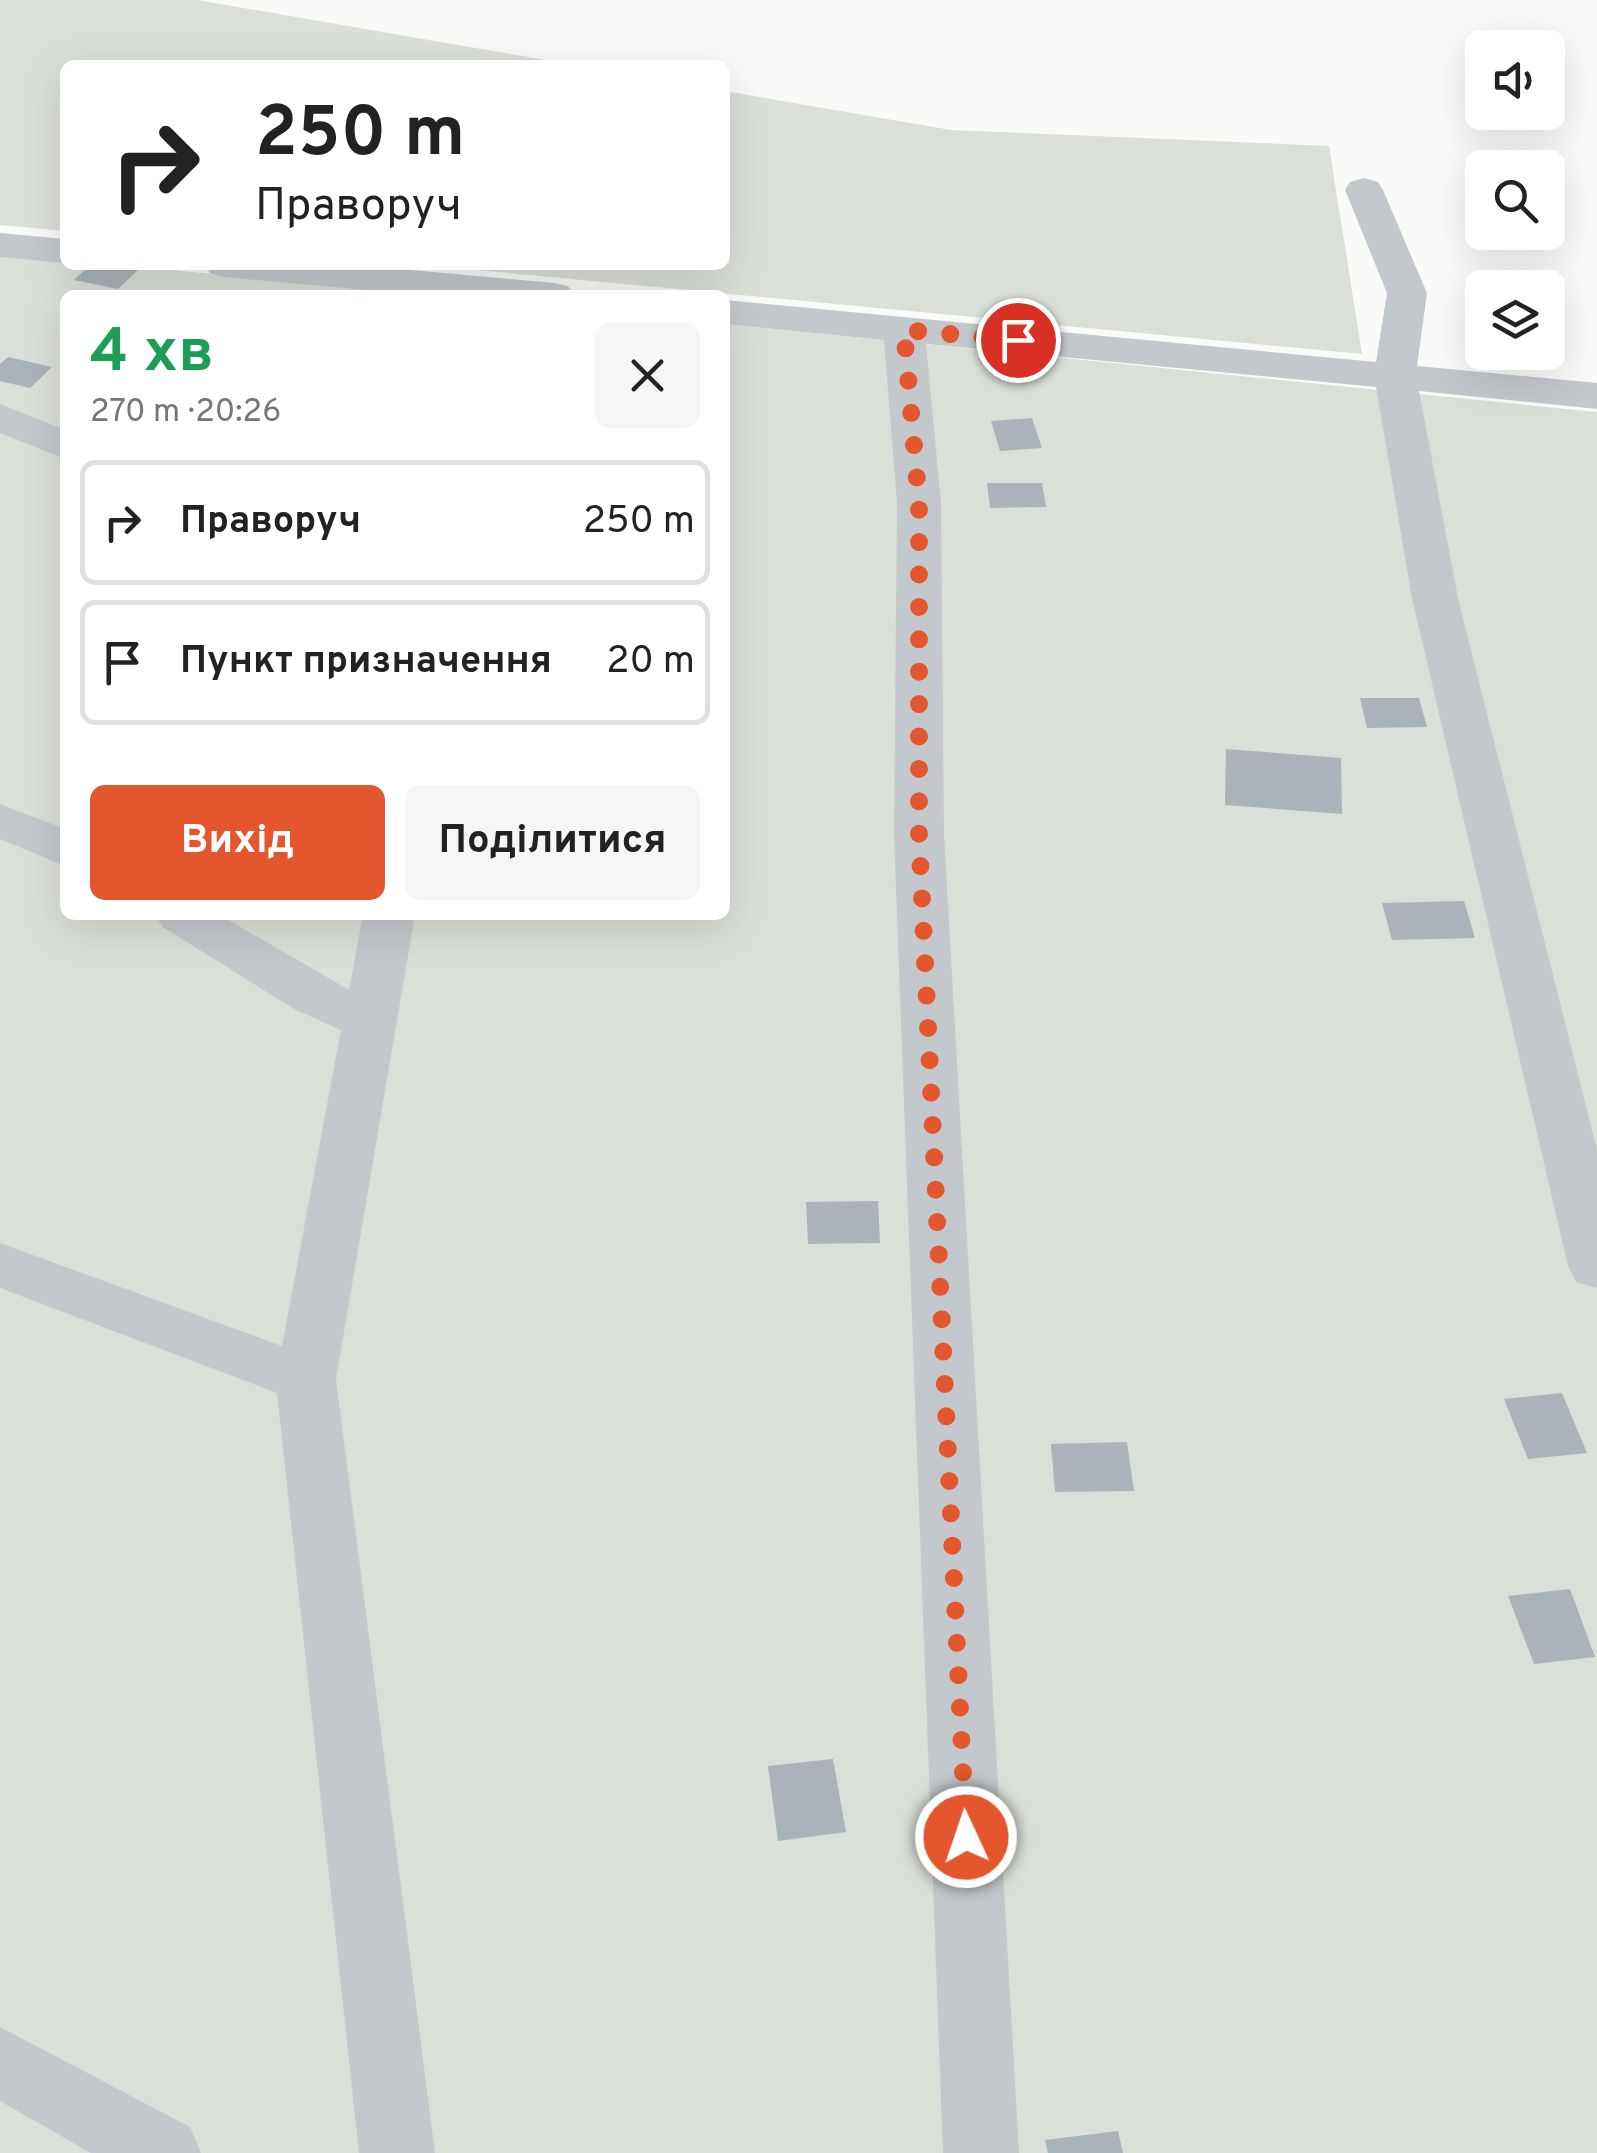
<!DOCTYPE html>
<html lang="uk">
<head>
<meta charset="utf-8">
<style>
  :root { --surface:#fff; --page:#f6f6f6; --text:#222; --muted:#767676; --line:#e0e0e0; --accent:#e4572e }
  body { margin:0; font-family:Overpass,sans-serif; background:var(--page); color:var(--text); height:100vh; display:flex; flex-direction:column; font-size:38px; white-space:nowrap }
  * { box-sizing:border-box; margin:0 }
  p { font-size:32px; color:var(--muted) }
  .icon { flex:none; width:55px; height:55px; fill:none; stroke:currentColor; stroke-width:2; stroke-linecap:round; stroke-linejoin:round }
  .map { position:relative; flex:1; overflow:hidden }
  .panel { position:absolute; left:60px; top:290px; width:670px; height:630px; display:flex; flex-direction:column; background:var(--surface); border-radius:15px; box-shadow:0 10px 40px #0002 }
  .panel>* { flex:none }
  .banner { position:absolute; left:60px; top:60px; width:670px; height:210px; border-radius:15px; box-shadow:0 10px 40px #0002; background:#fff; color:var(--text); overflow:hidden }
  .buttons { position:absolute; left:1465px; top:30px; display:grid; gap:20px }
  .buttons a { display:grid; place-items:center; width:100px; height:100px; border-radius:15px; background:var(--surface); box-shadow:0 10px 40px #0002; font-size:50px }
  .pin { position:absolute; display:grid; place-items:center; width:85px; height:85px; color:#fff; margin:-42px; border:5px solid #fff; border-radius:50%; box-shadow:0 2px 10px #0007 }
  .me { position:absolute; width:110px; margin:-55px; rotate:357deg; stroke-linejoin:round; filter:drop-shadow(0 0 8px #0008) }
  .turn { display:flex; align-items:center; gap:35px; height:210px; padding:0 30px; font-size:45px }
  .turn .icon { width:130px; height:130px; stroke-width:2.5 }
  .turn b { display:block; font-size:70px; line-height:85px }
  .round { display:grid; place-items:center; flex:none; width:105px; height:105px; border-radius:15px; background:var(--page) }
  .head { display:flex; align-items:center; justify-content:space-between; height:170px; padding:0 30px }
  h1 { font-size:60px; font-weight:700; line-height:75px; color:#1e9e55 }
  .button { display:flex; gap:20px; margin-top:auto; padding:20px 30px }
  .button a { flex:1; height:115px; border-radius:15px; background:var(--accent); color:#fff; font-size:40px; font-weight:700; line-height:115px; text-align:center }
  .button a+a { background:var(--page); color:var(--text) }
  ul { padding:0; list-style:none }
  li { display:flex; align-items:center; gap:30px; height:125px; margin:0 20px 15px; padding:0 10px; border:5px solid var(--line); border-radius:15px }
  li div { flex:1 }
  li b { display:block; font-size:38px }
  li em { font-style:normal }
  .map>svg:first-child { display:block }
  .green { fill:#dadfd7 }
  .building { fill:#aab3b9 }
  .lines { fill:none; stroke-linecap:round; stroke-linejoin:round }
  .minor { fill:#c3c8cc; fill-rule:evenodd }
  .route { stroke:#e4572e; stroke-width:18; stroke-dasharray:0 32.4 }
</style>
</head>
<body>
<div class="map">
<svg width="1597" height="2153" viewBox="0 0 1597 2153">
  <rect width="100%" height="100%" fill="#fafaf8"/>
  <g class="green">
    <polygon points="0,0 197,0 574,65 65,65 65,231 0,225"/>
    <polygon points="725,91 951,130 1329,146 1362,354 425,265 725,265"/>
    <polygon points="0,253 65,260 65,265 121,265 429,295 65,295 65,915 725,915 725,324 1597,412 1597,2153 0,2153"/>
  </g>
  <g class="building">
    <polygon points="90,265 113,265 138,270 118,289 74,280"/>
    <polygon points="8,357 52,367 30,388 0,381 0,364"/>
    <polygon points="1032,418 1042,448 1000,451 991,421"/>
    <polygon points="987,483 1042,483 1046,507 990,508"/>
    <polygon points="1360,698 1419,698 1427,727 1367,728"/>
    <polygon points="1226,749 1341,758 1342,814 1225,805"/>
    <polygon points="1464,901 1475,938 1392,940 1382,903"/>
    <polygon points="878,1201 880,1243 808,1244 806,1202"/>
    <polygon points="1562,1393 1587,1453 1528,1459 1504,1399"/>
    <polygon points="1127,1442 1134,1491 1055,1492 1051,1444"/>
    <polygon points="1570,1589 1595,1657 1534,1664 1508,1596"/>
    <polygon points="833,1759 846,1832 778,1841 768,1766"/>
    <polygon points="1118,2131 1123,2153 1048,2153 1045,2140"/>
  </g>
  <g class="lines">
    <g class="minor">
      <polygon points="1364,178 1378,182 1383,190 1427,293 1417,366 1597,383 1597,409 1419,391 1458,598 1597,1150 1597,1288 1576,1282 1568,1266 1412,598 1376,387 926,344 941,503 944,834 1019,2153 943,2153 894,834 897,503 884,340 725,324 725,300 1376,362 1387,293 1345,190 1350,182"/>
      <polygon points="0,233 65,239 65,263 0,257"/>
      <polygon points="204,265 356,265 554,283 568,286 574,295 421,295 224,277 210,273"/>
      <polygon points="0,404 65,430 65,459 0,433"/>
      <polygon points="0,804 65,829 65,866 0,839"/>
      <polygon points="155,915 220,915 349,990 363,915 415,915 336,1379 435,2153 359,2153 277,1393 0,1288 0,1243 282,1346 341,1030 294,1009 163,927"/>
      <polygon points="0,2027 190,2127 201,2153 91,2153 0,2101"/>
    </g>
  </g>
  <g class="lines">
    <polyline class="route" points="966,1837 919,834 919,503 904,330 1018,340"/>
  </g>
</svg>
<div class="buttons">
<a><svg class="icon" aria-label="sound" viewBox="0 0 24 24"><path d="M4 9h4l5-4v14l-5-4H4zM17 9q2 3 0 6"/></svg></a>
<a><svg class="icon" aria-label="search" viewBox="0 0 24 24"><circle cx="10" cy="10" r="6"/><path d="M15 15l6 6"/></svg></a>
<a><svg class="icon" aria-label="layers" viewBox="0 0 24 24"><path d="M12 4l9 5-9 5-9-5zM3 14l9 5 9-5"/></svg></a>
</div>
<div class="pin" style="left:1018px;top:340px;background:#d93025"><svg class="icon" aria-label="arrive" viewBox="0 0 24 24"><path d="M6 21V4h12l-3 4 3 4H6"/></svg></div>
<svg class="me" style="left:966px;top:1837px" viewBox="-20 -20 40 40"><circle r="17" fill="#e4572e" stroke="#fff" stroke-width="3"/><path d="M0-11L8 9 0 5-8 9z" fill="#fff"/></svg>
<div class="banner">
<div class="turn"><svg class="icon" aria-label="right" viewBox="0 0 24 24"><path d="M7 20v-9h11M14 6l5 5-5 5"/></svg><div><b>250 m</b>Праворуч</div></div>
</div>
<section class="panel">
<div class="head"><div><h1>4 хв</h1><p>270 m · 20:26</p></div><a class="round"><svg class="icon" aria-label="close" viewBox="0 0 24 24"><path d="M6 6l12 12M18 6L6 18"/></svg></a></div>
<ul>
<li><svg class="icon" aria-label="right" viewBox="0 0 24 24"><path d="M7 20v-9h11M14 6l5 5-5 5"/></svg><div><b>Праворуч</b></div><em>250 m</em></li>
<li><svg class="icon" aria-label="arrive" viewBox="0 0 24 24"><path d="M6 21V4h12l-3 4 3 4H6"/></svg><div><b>Пункт призначення</b></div><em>20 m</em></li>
</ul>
<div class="button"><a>Вихід</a><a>Поділитися</a></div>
</section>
</div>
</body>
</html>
